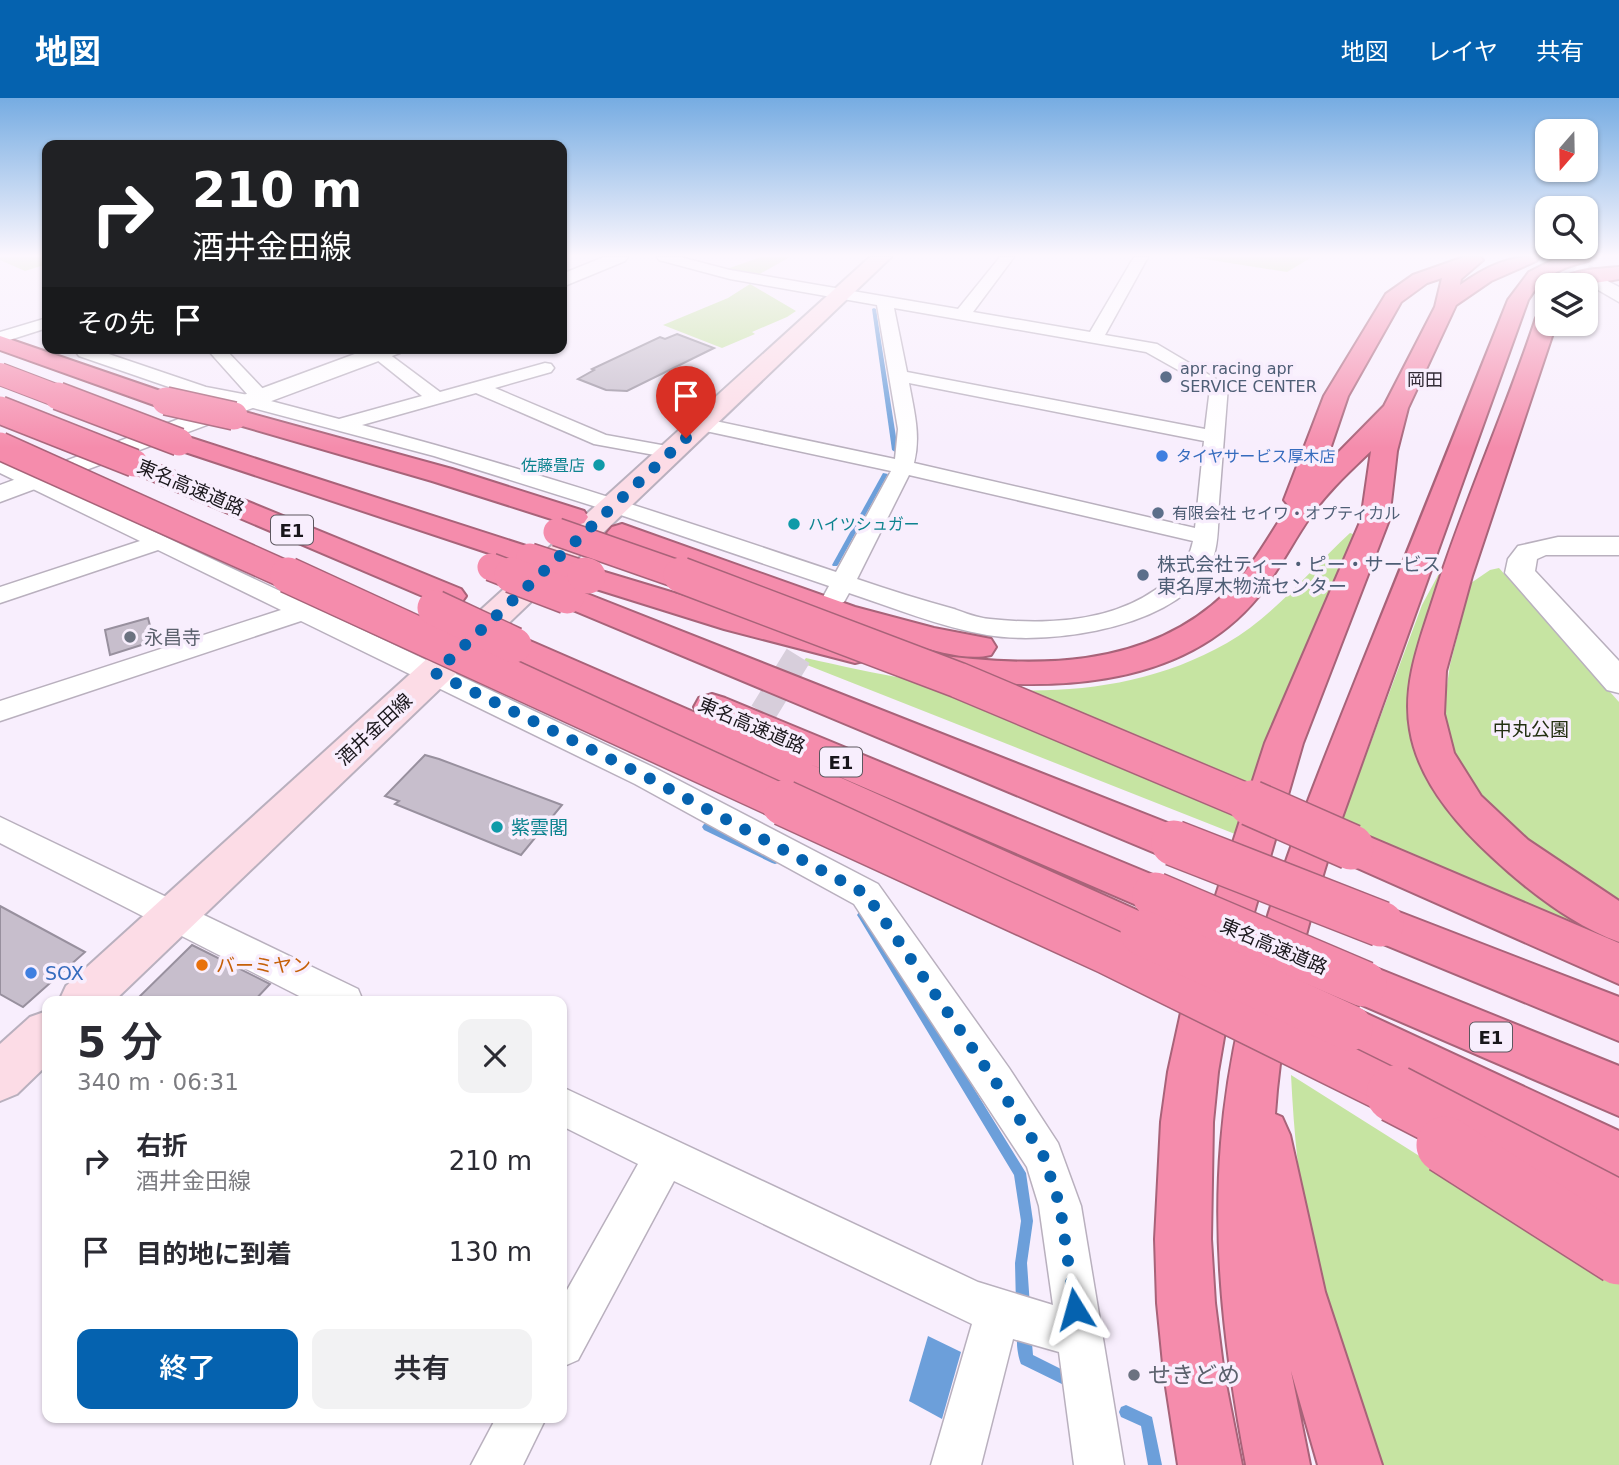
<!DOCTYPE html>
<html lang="ja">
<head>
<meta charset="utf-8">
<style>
  :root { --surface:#fff; --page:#f2f2f3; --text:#2b2b33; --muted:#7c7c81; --accent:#0562af }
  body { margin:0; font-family:"DejaVu Sans","Noto Sans JP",sans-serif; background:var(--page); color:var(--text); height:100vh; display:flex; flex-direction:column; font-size:26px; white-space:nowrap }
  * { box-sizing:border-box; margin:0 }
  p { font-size:23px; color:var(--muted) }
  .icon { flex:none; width:38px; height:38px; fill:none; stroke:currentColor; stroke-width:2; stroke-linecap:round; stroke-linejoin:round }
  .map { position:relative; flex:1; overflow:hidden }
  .details { position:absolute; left:42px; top:898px; width:525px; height:427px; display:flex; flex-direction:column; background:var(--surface); border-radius:14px; box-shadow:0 2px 5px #0004 }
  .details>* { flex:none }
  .guide { position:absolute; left:42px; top:42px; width:525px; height:214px; border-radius:14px; box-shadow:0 2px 5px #0004; background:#202124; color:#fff; overflow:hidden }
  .needle { width:46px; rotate:200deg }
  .tools { position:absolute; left:1535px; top:21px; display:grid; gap:14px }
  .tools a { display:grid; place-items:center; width:63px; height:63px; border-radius:14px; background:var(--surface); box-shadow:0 2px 5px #0004; font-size:35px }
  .pin { position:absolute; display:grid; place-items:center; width:60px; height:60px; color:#fff; margin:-72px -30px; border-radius:50% 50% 50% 0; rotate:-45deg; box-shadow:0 0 7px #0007 }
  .pin .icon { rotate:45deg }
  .me { position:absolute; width:77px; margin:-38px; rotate:352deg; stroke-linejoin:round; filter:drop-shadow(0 0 5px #0008) }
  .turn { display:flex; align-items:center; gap:24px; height:147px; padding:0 35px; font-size:32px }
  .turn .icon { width:91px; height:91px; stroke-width:2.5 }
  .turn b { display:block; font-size:49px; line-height:60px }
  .then { display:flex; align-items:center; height:66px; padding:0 35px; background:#0003; gap:14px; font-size:26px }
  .round { display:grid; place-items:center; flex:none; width:74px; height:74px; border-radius:14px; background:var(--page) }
  .headline { display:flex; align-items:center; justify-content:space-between; height:119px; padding:0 35px }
  h1 { font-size:42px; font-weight:600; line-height:52px }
  .action { display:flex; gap:14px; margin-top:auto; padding:14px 35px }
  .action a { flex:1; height:80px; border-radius:14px; background:var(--accent); color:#fff; font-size:28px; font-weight:600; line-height:80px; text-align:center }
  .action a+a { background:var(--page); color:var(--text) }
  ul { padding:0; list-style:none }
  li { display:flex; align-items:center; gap:21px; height:91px; padding:0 35px }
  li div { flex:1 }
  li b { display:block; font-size:26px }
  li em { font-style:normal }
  header { display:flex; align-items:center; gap:42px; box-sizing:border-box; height:98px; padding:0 35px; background:var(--accent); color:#fff }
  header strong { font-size:33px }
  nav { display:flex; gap:38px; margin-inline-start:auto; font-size:24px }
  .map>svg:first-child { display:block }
  .green { fill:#c6e4a2 }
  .water { fill:#6c9fda }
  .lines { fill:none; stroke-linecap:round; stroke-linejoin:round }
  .stream { fill:#6c9fda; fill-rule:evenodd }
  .building { fill:#c7becc; stroke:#98909e; stroke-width:2 }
  .minor-tunnel { stroke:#d7cedb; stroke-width:27; stroke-dasharray:27 13; stroke-linecap:butt }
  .tertiary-tunnel { stroke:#d7cedb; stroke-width:20; stroke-dasharray:20 10; stroke-linecap:butt }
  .minor-casing { stroke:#b9b0be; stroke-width:3 }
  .tertiary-casing { stroke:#b9b0be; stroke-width:3 }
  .secondary-casing { stroke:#b9b0be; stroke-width:4 }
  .motorway-casing { stroke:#a86379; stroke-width:4 }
  .minor { fill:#fff; fill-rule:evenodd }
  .tertiary { fill:#fff; fill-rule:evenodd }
  .secondary { fill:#fcdce6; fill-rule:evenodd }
  .motorway { fill:#f58cac; fill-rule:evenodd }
  .motorway-bridge-far4-casing { stroke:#a86379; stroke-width:24; stroke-linecap:butt }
  .motorway-bridge-far3-casing { stroke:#a86379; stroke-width:30; stroke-linecap:butt }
  .motorway-bridge-far2-casing { stroke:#a86379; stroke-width:38; stroke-linecap:butt }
  .motorway-bridge-far1-casing { stroke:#a86379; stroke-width:48; stroke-linecap:butt }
  .motorway-bridge-casing { stroke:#a86379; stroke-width:60; stroke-linecap:butt }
  .motorway-bridge-far4 { stroke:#f58cac; stroke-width:22 }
  .motorway-bridge-far3 { stroke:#f58cac; stroke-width:27 }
  .motorway-bridge-far2 { stroke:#f58cac; stroke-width:35 }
  .motorway-bridge-far1 { stroke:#f58cac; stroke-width:45 }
  .motorway-bridge { stroke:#f58cac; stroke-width:57 }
  .route { stroke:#0562af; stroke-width:12; stroke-dasharray:0 21.6 }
  .service-dot { fill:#5c6f8a; stroke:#f8eefd; stroke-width:2.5 }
  .shop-dot { fill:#3f7fe0; stroke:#f8eefd; stroke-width:2.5 }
  .culture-dot { fill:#0f9aa8; stroke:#f8eefd; stroke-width:2.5 }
  .worship-dot { fill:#6b7280; stroke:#f8eefd; stroke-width:2.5 }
  .food-dot { fill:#e8710a; stroke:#f8eefd; stroke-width:2.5 }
  .labels { text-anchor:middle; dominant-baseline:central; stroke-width:7; stroke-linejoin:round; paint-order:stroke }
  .far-service-label { font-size:16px; fill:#4e5e75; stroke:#f8eefd; text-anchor:start }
  .far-shop-label { font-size:16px; fill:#366cbe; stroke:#f8eefd; text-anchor:start }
  .far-culture-label { font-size:16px; fill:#0d838f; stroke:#f8eefd; text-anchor:end }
  .far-neighbourhood-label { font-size:18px; fill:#332c37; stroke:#f8eefd }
  .shield { fill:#f8eefd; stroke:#5c575f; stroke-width:2 }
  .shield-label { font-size:18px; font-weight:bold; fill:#19161b }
  .street-label { font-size:19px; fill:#19161b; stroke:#f8eefd }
  .service-label { font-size:19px; fill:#4e5e75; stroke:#f8eefd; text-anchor:start }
  .worship-label { font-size:19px; fill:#5b616d; stroke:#f8eefd; text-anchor:start }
  .park-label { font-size:19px; fill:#233011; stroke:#f8eefd }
  .culture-label { font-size:19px; fill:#0d838f; stroke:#f8eefd; text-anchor:start }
  .food-label { font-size:19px; fill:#c56008; stroke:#f8eefd; text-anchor:start }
  .shop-label { font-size:19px; fill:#366cbe; stroke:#f8eefd; text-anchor:start }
  .near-worship-label { font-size:23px; fill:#5b616d; stroke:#f8eefd; text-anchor:start }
</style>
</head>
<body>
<header>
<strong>地図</strong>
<nav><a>地図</a><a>レイヤ</a><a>共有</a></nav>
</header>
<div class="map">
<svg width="1619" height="1367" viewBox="0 0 1619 1367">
  <rect width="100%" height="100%" fill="#f8eefd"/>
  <g class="green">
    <polygon points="0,159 47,159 47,166 25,173 0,162"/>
    <polygon points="761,159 790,159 756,178 724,172"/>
    <polygon points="1192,159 1312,159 1287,174"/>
    <polygon points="750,186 796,213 787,219 752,234 755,236 722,250 663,227 728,200"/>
    <path d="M1350,435L1356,437L1235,736L802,565L806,560C945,592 1097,619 1227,545C1274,518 1311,471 1350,435Z"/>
    <polygon points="1443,468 1445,475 1412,617 1574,818 1614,843 1339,730 1422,507"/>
    <polygon points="1499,470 1619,604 1619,808 1498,725 1455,672 1442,621 1450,567 1471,485 1490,472"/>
    <path d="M1291,977L1619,1184V1367H1380C1356,1296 1331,1225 1313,1152C1299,1095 1294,1036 1291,977Z"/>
  </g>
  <polygon class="water" points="928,1238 961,1254 942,1321 909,1303"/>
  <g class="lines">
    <g class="stream">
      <polygon points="874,210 876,211 898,352 895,354 892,352 872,211"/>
      <polygon points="883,375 888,376 838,467 837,468 833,468 832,467"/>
      <polygon points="707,725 778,759 780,762 778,765 775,766 772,765 704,732 702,729 704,726"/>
      <polygon points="862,813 865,814 1026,1075 1033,1123 1027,1165 1030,1208 1028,1213 1023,1215 1018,1213 1016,1208 1015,1165 1021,1123 1014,1077 859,820 857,817 859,814"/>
      <path d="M1024,1226L1029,1228L1031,1233L1033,1257L1073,1277L1075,1282L1073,1287L1068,1289L1021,1266C1017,1256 1015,1238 1019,1228Z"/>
      <polygon points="1126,1307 1152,1319 1162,1367 1148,1367 1141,1328 1121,1319 1119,1314 1121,1309"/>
    </g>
  </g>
  <g class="building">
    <polygon points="677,236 714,250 627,293 606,292 578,281 594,272 592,271 660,239 665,241"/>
    <polygon points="148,520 154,543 110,557 105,532"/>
    <polygon points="425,657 439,661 562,707 521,757 395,706 399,703 385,698"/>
    <polygon points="0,808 85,854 23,909 0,896"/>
    <polygon points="192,847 270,886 254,903 135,903"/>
  </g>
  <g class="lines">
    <polyline class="minor-tunnel" points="742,649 824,516"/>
    <polyline class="tertiary-tunnel" points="1559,159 1600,185"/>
    <defs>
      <g id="minor">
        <path d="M657,159H680L730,172L958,211L1000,159H1014L973,214L1090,234L1134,159H1148L1105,237L1157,246L1228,288C1225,327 1222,364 1219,404C1218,420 1219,441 1214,457C1188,529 1052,548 987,537C941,529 894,510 849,495L844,504L835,507L826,504L823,499L829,488L606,412L434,358L246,308L195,298L79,258L76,254L79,250H91L206,289L248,297L206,250H224L267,295L269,299L267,302L339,321L422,298L362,250H381L440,294L545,265L551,266L554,270L551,274L495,290L606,337L678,350L681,354L678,358L671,360L594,346L476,295L362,327C522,369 679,421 836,474L891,373L701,332L691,326L701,320L895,361L898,331L877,207L730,181L659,162ZM894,210L1146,254L1210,290L1205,331L907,274ZM909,285L1204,343L1195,430L914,365C921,337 914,313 909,285ZM909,377L1193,443C1188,467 1175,478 1155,492C1109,524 1045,527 990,521C978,520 965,515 954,511C921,502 889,492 857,481Z"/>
        <polygon points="47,220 47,230 0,245 0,234"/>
        <polygon points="0,361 655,670 878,786 1009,970 1058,1045 1081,1108 1124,1367 1074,1367 1059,1254 1013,1241 981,1367 931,1367 972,1226 674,1083 578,1262 562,1269 562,1201 638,1066 562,1028 562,989 978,1184 1053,1207 1039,1108 1027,1069 854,806 635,686 301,523 0,623 0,603 281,512 158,452 0,505 0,489 140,443 0,375"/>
        <polygon points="0,719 358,891 363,903 309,903 0,745"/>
        <polygon points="496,1320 546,1320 523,1367 471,1367"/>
      </g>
      <g id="tertiary">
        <polygon points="604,159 628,159 625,163 562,189 562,176"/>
        <polygon points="1600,179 1619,189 1619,204 1593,189 1590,185 1593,181"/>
        <polygon points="371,250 403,250 400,255 0,404 0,387"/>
        <polygon points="1558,439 1619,439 1619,457 1546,457 1537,461 1535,473 1619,563 1619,595 1607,592 1505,475 1508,461 1518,448"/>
      </g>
      <g id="secondary">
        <polygon points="870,159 891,159 114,903 59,903 66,888"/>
        <polygon points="47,913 47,967 17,996 0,1003 0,946 30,919"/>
      </g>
      <g id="motorway">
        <path d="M1464,159H1480L1483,162L1461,181L1460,187C1484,170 1509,157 1539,159L1536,163L1491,183L1456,207L1408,310L1397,353L1389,422L1303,645L1233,887L1218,974L1213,1024L1211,1141L1215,1205L1224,1276L1242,1367H1178L1164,1276L1157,1205L1155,1141L1161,1024L1168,974L1187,887L1265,645L1361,422L1371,353C1349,374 1327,394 1310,419C1292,445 1278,474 1258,499C1179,595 1040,594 928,578L916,575L911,567L916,559L928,556C1032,570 1145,573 1226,495C1252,471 1269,437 1289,408L1284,402L1324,298L1386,196L1413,177ZM1442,180L1435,209L1384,308L1324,369L1348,298L1401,204L1427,185Z"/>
        <path d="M1559,159H1591L1588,163C1562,169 1542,178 1528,202L1334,742L1337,737L1351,733L1365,737L1619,845V886L1337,761L1331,751C1304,837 1281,925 1275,1016L1282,1019L1290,1037L1325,1194L1382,1367H1318L1291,1273L1310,1367H1246C1226,1261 1212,1153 1221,1045C1234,879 1299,724 1360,571C1410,448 1459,325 1508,202L1529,174Z"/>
        <path d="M1619,169V181L1583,187H1554C1566,171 1600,171 1619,169Z"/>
        <path d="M1547,214V226H1556L1472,478L1446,573L1444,616L1454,655L1481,698L1528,742L1619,803V844C1574,828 1527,792 1492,759C1456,726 1418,682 1410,632C1402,586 1420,542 1434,498C1464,404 1505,314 1536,220L1539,215Z"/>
        <polygon points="0,238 175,298 178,303 175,308 166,310 157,308 0,252"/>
        <polygon points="234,311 452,371 584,413 588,419 584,425 574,428 564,425 432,383 225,323 222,318 225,313"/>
        <polygon points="179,336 526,448 530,454 526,460 515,463 504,460 170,349 166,344 170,339"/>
        <polygon points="134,357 461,491 466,498 461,505 450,508 439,505 125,371 121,365 125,359"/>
        <path d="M622,426L855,509L934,530L991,541L996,549L991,557C967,563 937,553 913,547C809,521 711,479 612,441L607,435L612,429Z"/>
        <polygon points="588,469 744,516 867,546 872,554 867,562 855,565 724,531 577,485 573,478 577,471"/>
        <polygon points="567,488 1188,733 1194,745 1188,757 1174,761 1160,757 556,505 551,498 556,491"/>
        <polygon points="514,536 698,616 694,609 699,600 712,596 725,600 1170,784 1176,797 1170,810 1155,815 810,666 1159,822 1165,835 1159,848 1143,854 1127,848 502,555 497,547 502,539"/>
        <polygon points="1381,807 1619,899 1619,943 1366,839 1359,826 1366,813"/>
        <polygon points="1364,865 1619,968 1619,1018 1348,901 1341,886 1348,871"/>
        <polygon points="1350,908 1619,1033 1619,1086 1333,946 1326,930 1333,914"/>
      </g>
    </defs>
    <use href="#minor" class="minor-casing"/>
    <use href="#tertiary" class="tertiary-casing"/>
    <use href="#secondary" class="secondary-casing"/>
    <use href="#motorway" class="motorway-casing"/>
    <use href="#minor" class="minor"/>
    <use href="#tertiary" class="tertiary"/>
    <use href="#secondary" class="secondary"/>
    <use href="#motorway" class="motorway"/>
    <defs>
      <polyline id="motorway-bridge-far4" points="0,276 63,300"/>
      <g id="motorway-bridge-far3">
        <polyline points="58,298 179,344"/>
        <polyline points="166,303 234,318"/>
        <polyline points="0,312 134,365"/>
        <polyline points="0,348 291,479"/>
        <polyline points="557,434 686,479"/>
        <polyline points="530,459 588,478"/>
        <polyline points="491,469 517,479"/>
      </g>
      <g id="motorway-bridge-far2">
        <polyline points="288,477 788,707"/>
        <polyline points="512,477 567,498"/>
        <polyline points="585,477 588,478"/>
        <polyline points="681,477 958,582 1255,707"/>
        <polyline points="435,510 514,547"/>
      </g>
      <g id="motorway-bridge-far1">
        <polyline points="784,705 1109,854 1398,997"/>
        <polyline points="1251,705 1351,749"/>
        <polyline points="1174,745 1381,826"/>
        <polyline points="1155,797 1364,886"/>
        <polyline points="1143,835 1350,930"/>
      </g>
      <g id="motorway-bridge">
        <polyline points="1395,996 1619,1112"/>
        <polyline points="1445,1047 1619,1158"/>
      </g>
    </defs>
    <use href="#motorway-bridge-far4" class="motorway-bridge-far4-casing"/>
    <use href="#motorway-bridge-far3" class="motorway-bridge-far3-casing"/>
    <use href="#motorway-bridge-far2" class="motorway-bridge-far2-casing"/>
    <use href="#motorway-bridge-far1" class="motorway-bridge-far1-casing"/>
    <use href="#motorway-bridge" class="motorway-bridge-casing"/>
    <use href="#motorway-bridge-far4" class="motorway-bridge-far4"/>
    <use href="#motorway-bridge-far3" class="motorway-bridge-far3"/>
    <use href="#motorway-bridge-far2" class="motorway-bridge-far2"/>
    <use href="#motorway-bridge-far1" class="motorway-bridge-far1"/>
    <use href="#motorway-bridge" class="motorway-bridge"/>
  </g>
  <linearGradient id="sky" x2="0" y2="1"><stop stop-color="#76ace2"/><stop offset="0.45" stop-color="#fcf7fe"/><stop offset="1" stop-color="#fcf7fe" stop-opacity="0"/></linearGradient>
  <rect width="1619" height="350" fill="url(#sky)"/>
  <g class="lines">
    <polyline class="route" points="686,340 435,575 645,678 866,796 995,983 1044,1059 1060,1108 1075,1211"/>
  </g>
  <g class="service-dot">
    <circle cx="1166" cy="279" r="7"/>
    <circle cx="1158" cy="415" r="7"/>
    <circle cx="1143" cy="477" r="7"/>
  </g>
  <g class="shop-dot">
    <circle cx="1162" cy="358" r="7"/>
    <circle cx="31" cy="875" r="7"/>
  </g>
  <g class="culture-dot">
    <circle cx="599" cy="367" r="7"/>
    <circle cx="794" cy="426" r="7"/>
    <circle cx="497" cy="729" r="7"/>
  </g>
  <g class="worship-dot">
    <circle cx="130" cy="539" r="7"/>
    <circle cx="1134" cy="1277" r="7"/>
  </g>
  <circle class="food-dot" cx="202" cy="867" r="7"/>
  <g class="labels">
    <g class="far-service-label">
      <text x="1180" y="270">apr racing apr<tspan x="1180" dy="18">SERVICE CENTER</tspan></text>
      <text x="1172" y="415">有限会社 セイワ・オプティカル</text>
    </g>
    <g class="far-shop-label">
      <text x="1176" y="358">タイヤサービス厚木店</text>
    </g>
    <g class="far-culture-label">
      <text x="585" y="367">佐藤畳店</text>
      <text x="808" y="426" text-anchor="start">ハイツシュガー</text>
    </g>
    <g class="far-neighbourhood-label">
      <text x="1425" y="281">岡田</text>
    </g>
    <g class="shield">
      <rect x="271" y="417.5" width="42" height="29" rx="5"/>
      <rect x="820" y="649.5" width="42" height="29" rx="5"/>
      <rect x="1470" y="924.5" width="42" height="29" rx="5"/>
    </g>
    <g class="shield-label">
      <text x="292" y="432">E1</text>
      <text x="841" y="664">E1</text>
      <text x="1491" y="939">E1</text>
    </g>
    <g class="street-label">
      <text transform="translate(191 389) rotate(23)">東名高速道路</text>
      <text transform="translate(752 627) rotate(23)">東名高速道路</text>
      <text transform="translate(374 631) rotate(-43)">酒井金田線</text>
      <text transform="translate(1274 848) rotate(23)">東名高速道路</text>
    </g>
    <g class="service-label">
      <text x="1157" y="466">株式会社ティー・ピー・サービス<tspan x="1157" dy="22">東名厚木物流センター</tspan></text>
    </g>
    <g class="worship-label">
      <text x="144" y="539">永昌寺</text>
    </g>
    <g class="park-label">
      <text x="1531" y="631">中丸公園</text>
    </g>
    <g class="culture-label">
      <text x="511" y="729">紫雲閣</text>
    </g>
    <g class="food-label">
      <text x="216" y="867">バーミヤン</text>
    </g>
    <g class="shop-label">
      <text x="45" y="875">SOX</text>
    </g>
    <g class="near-worship-label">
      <text x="1148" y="1277">せきどめ</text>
    </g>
  </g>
</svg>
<div class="tools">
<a><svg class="needle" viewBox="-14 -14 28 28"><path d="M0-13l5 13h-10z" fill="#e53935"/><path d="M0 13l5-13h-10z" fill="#7c7c81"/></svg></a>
<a><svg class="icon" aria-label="search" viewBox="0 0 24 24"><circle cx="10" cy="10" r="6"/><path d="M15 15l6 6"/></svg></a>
<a><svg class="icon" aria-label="layers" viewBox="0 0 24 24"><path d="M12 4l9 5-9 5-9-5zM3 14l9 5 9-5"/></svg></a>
</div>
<div class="pin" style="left:686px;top:340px;background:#d93025"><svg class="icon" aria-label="arrive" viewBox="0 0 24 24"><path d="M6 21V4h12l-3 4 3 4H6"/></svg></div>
<svg class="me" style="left:1075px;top:1211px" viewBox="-20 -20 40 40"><path d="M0-17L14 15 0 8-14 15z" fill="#0562af" stroke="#fff" stroke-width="4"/></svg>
<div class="guide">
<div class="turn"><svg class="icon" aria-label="right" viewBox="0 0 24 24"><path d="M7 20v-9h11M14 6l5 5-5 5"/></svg><div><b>210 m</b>酒井金田線</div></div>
<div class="then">その先<svg class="icon" aria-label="arrive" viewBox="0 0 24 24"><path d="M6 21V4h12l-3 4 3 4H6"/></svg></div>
</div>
<section class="details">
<div class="headline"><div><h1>5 分</h1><p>340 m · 06:31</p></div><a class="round"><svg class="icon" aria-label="close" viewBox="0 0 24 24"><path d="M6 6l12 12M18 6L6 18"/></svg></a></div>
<ul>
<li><svg class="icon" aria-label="right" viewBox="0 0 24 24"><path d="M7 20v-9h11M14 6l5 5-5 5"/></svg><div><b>右折</b><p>酒井金田線</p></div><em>210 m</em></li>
<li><svg class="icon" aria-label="arrive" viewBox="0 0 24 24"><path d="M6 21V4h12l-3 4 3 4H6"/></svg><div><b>目的地に到着</b></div><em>130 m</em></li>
</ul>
<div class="action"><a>終了</a><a>共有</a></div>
</section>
</div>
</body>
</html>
